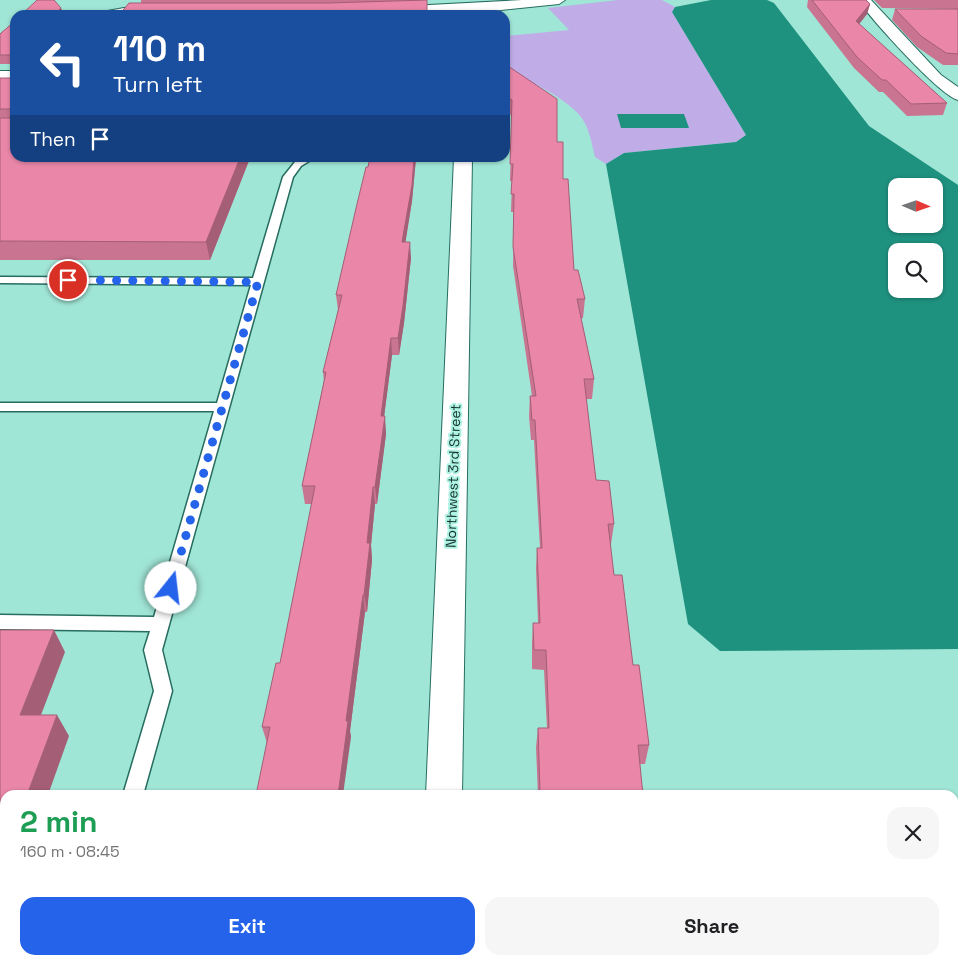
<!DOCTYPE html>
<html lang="en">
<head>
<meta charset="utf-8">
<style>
  :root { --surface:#fff; --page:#f6f6f6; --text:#202124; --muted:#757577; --accent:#2563eb }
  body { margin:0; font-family:"Space Grotesk",sans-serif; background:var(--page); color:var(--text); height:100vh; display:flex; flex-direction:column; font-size:19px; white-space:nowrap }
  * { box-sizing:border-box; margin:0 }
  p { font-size:16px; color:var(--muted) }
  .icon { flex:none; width:28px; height:28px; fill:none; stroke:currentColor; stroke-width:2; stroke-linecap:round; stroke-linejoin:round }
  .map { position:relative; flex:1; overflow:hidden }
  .panel { position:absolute; left:0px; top:790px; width:959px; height:175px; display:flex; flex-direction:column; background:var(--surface); border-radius:15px 15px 0 0; box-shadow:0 1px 4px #0004 }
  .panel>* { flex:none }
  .guide { position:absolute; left:10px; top:10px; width:500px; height:152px; border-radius:15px; box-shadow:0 1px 4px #0004; background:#1a4fa0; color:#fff; overflow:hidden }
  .needle { width:32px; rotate:92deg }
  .controls { position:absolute; left:888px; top:178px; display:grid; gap:10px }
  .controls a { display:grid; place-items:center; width:55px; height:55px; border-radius:10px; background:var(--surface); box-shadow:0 1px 4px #0004; font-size:25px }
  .pin { position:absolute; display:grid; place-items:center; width:42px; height:42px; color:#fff; margin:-21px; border:2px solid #fff; border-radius:50%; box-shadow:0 1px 5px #0007 }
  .me { position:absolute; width:55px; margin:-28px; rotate:16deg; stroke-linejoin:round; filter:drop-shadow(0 0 4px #0008) }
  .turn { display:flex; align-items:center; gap:18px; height:105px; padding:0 20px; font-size:22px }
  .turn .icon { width:65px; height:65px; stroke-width:2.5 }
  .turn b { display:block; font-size:35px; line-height:42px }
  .then { display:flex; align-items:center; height:48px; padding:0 20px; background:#0003; gap:10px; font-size:19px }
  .round { display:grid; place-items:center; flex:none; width:52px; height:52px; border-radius:15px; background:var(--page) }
  .head { display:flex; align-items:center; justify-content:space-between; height:85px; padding:0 20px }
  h1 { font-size:30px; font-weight:700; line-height:38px; color:#1e9e55 }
  .action { display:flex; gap:10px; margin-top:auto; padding:10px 20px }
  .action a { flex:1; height:58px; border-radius:15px; background:var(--accent); color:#fff; font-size:20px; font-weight:700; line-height:58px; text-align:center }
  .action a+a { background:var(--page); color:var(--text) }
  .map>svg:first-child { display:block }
  .green { fill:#c0ade8 }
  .water { fill:#1f917f; fill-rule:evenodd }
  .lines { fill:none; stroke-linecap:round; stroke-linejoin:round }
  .service-casing { stroke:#266d60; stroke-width:3 }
  .minor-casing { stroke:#266d60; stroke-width:2 }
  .service { fill:#fff; fill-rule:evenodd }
  .minor { fill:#fff; fill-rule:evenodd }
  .wall { fill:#c97491 }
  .shaded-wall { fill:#a45e76 }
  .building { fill:#ea87a9; stroke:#a45e76 }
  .route { stroke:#2563eb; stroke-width:9; stroke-dasharray:0 16.2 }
  .labels { text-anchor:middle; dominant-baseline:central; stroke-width:4; stroke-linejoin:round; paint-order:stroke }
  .street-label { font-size:14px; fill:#15322c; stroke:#adf3e3 }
</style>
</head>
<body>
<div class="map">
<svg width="958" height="965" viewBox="0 0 958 965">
  <rect width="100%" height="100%" fill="#a0e6d6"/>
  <path class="green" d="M618,0H662L675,7L672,12L746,135L736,142L624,153L606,164L595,157C592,145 590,131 583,120C571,100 526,79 505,70V36L569,30L548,8Z"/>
  <g class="water">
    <path d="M711,0H767L774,3L869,126L958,185V649L720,651L688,624L606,164L624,153L736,142L746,135L672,12L675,7ZM896,186H934V224H896ZM896,251H934V289H896Z"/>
    <polygon points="617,114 684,114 689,128 621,128"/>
  </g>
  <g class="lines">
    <defs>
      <g id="service">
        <polygon points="303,158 314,158 301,166 293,177 162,650 172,691 143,795 123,795 154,691 144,650 150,631 0,629 0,615 154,617 214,411 0,411 0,403 217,403 251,285 0,283 0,277 253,278 283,177 295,162"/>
        <polygon points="75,960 97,960 95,965 73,965"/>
      </g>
      <g id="minor">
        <polygon points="522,0 565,0 559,4 492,11 391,15 384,11 391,7"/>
        <path d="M858,0H871L941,75L958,87V100C939,95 871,19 858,0Z"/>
        <polygon points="160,7 167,11 165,14 100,15 102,12 124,8"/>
        <rect x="0" y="71" width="15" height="10"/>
        <polygon points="454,158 472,158 462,795 426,795"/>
        <rect x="954" y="873" width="4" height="40"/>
        <polygon points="417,960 459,960 458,965 416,965"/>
      </g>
    </defs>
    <use href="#service" class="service-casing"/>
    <use href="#minor" class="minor-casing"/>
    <use href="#service" class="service"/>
    <use href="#minor" class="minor"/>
  </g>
  <g class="wall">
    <polygon points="141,0 427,0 427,12 141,3"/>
    <polygon points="808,0 866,0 870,4 867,14 859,24 947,103 943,115 907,116 883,92 879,92 854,68 807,7"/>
    <polygon points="874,0 958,0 958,9 882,8"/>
    <polygon points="895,9 958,9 958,65 943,65 917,47 892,20"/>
    <polygon points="15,21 15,64 0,64 0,34"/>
    <polygon points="505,64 557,142 563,179 574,270 585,299 583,318 581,318 594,379 592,399 586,399 596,480 614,524 611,544 610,544 614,575 633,665 649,745 645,764 640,764 643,795 538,795 536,747 538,728 547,728 544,670 532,669 532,642 533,623 538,623 536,568 537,548 540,548 534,440 531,440 529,416 530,396 532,396 513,266 514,212 511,212 512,181 510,181 512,116 505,111"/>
    <polygon points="0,78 15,78 15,158 250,158 210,260 0,260"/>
    <polygon points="370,158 416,158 412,201 405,242 411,258 404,323 399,355 392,355 384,416 386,434 377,504 375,504 371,545 372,560 367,612 365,612 350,731 351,737 267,743 262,727 280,663 312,504 305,504 302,486 324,381 323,372 338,310 336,295"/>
  </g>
  <g class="shaded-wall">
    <polygon points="870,4 867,14 853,32 856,21"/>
    <polygon points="61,8 64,15 54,15"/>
    <polygon points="15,52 15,64 14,65 11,55"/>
    <polygon points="240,158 250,158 210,260 206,242"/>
    <polygon points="414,158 416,158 412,201 403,258 402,242"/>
    <polygon points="410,242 411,258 404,323 399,355 398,338"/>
    <polygon points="391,338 392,355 382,433 385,416 386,434 377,504 375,487 381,416"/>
    <polygon points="373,487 375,504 371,545 372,560 367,612 364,595 367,543"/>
    <polygon points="363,595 365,612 350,731 351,737 343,795 338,795 346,721"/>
    <polygon points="54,630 65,652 33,736 20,715"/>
    <polygon points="57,715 69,736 48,795 27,795"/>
    <polygon points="5,854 5,915 0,929 0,867"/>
    <polygon points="316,960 322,960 322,965 315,965"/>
  </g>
  <g class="building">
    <polygon points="37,0 54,0 61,8 54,15 21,15"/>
    <polygon points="427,0 427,12 431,15 119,15 129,3 328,3"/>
    <polygon points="812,0 866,0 870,4 856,21 947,103 911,104 886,80 882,80 857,57"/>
    <polygon points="895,9 958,9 958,54 946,53 921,36"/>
    <polygon points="15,21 15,52 11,55 0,55 0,34"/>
    <polygon points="505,64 557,99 557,142 563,142 563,179 568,179 574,270 578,270 585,299 577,299 594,379 584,379 596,480 609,481 614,524 608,524 614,575 622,575 633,665 639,665 649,745 638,745 643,795 566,795 566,792 540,792 538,728 549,728 546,650 534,650 533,623 540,623 537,548 542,548 535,420 532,420 530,396 536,396 513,247 514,194 511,194 513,164 510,164 512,100 505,95"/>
    <polygon points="0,78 15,78 15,158 240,158 206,242 0,241 0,118 11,118 11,109 0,109"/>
    <polygon points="370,158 414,158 412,185 402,242 410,242 403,306 398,338 391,338 381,416 385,416 375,487 373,487 367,543 370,543 364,595 363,595 346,721 348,721 338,795 256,795 270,727 262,727 276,663 280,663 315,486 302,486 326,372 323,372 342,295 336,295 357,204 366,167 368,167"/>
    <polygon points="0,630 54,630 20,715 57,715 27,795 5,795 5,854 0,867"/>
    <polygon points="205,960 316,960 315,965 204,965"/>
  </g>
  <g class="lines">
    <polyline class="route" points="68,280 258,282 171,588"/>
  </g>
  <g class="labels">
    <g class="street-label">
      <text transform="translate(453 476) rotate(-88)">Northwest 3rd Street</text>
    </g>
  </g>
</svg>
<div class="controls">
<a><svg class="needle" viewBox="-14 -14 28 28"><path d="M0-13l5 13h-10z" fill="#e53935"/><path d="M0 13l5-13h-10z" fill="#757577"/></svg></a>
<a><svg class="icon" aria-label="search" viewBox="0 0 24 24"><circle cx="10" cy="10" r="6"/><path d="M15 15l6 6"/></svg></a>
</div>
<div class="pin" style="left:68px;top:280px;background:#d93025"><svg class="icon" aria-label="arrive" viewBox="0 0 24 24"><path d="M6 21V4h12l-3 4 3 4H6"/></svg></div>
<svg class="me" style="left:171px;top:588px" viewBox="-20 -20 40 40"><circle r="19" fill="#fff"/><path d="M0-13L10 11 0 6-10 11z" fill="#2563eb"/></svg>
<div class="guide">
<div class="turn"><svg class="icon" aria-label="left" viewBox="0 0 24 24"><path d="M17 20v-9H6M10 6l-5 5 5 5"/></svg><div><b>110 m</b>Turn left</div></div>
<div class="then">Then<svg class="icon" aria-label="arrive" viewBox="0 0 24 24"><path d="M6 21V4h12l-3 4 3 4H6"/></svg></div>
</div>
<section class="panel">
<div class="head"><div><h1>2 min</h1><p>160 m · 08:45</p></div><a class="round"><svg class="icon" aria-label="close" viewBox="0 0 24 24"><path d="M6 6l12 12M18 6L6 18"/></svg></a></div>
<div class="action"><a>Exit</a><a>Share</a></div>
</section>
</div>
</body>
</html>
